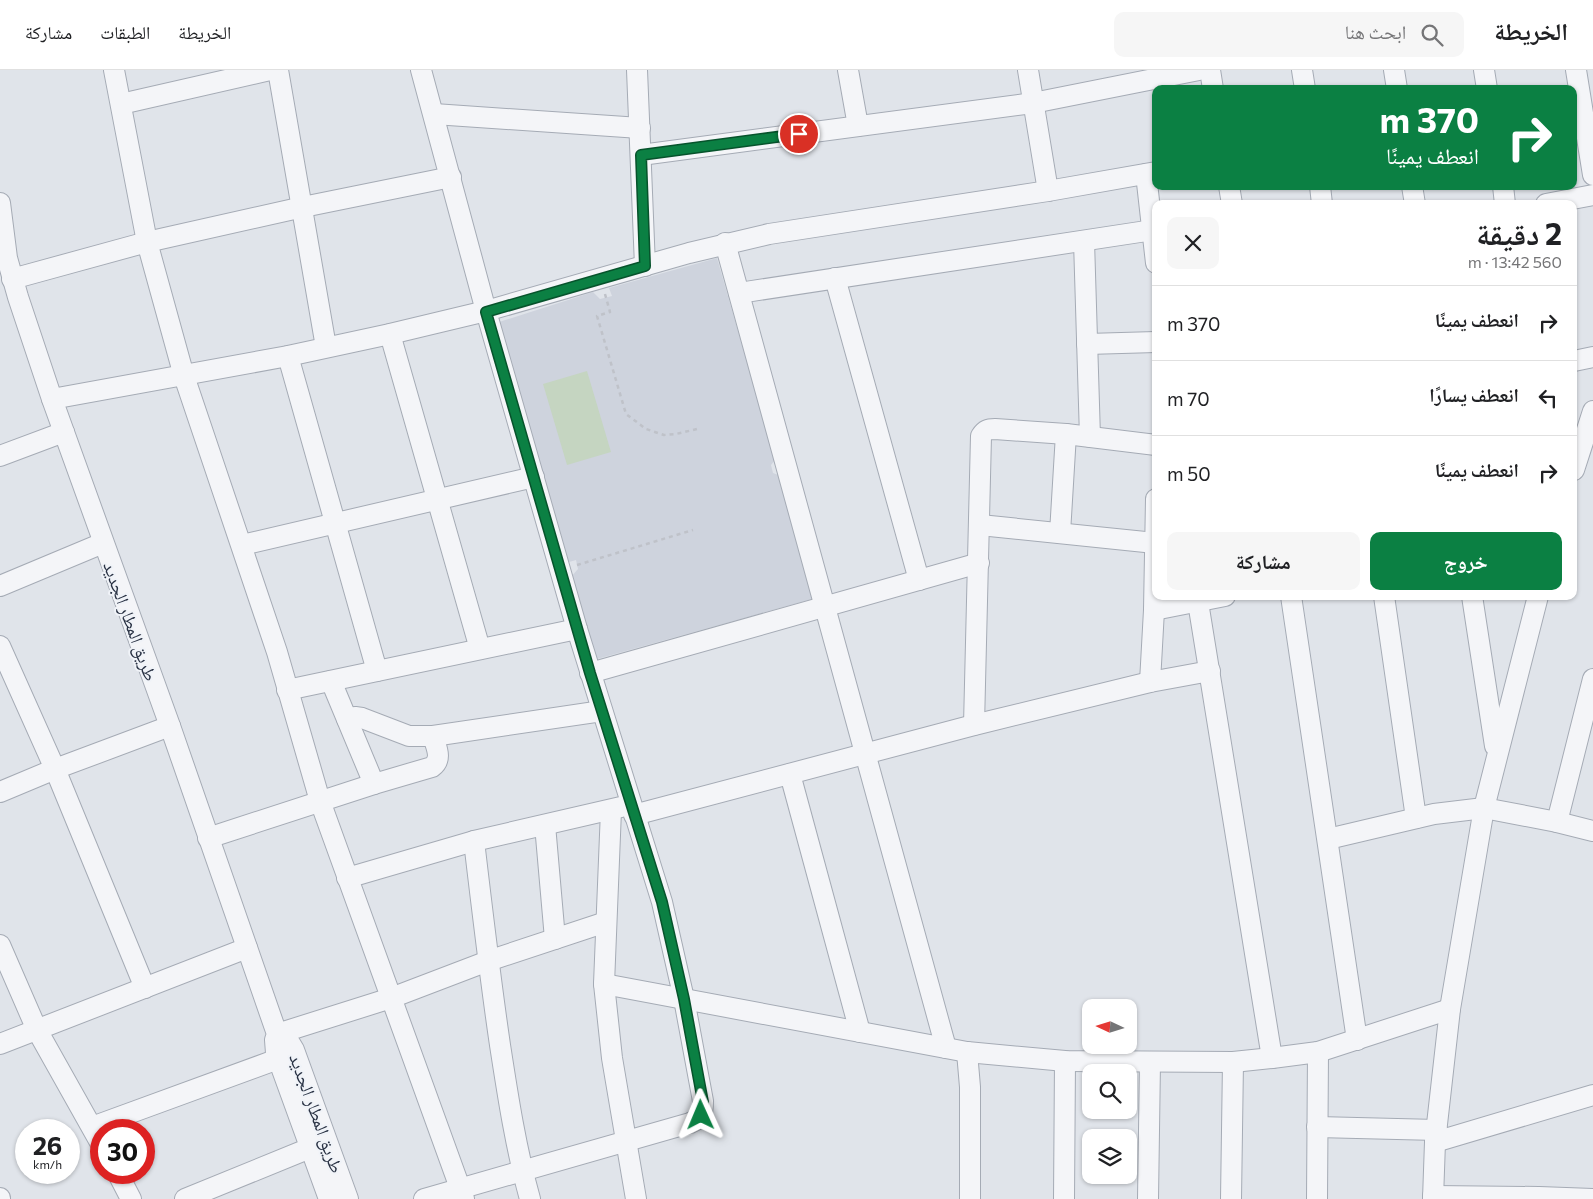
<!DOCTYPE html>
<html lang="ar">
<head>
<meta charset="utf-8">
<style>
  :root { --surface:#fff; --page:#f6f6f6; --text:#202124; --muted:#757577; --line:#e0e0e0; --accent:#0b8043 }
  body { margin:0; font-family:Commissioner,"Noto Naskh Arabic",sans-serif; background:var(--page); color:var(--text); direction:rtl; height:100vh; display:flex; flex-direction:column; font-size:19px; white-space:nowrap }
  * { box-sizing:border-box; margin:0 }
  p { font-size:16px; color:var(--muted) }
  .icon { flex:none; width:28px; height:28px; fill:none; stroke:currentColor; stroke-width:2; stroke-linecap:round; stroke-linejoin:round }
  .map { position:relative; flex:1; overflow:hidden; direction:ltr }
  .drawer { position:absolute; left:1152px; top:130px; width:425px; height:400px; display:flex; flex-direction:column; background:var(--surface); border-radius:10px; box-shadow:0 1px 4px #0004; direction:rtl }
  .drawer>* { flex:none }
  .banner { position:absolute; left:1152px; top:15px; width:425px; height:105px; border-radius:10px; box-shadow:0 1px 4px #0004; direction:rtl; background:#0b8043; color:#fff; overflow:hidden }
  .needle { width:32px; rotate:274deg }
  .fabs { position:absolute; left:1082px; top:929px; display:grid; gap:10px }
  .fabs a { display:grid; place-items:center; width:55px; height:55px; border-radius:10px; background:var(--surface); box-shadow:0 1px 4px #0004; font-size:25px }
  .speed { position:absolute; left:15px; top:1049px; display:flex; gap:10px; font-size:25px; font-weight:700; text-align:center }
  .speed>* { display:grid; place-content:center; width:65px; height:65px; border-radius:50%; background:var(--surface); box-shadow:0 1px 4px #0004; line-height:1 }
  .speed small { font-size:12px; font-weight:400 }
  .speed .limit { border:8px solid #d22; background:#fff; color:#111 }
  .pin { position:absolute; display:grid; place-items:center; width:42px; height:42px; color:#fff; margin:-21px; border:2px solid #fff; border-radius:50%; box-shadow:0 1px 5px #0007 }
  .me { position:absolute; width:55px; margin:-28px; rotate:359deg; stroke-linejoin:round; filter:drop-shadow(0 0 4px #0008) }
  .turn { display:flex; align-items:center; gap:18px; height:105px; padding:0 15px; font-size:22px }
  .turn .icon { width:65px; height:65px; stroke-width:2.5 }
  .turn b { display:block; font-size:35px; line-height:42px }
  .round { display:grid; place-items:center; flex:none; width:52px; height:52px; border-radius:10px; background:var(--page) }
  .overview { display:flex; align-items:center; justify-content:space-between; height:85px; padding:0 15px }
  h1 { font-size:30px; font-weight:700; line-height:38px }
  .primary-button { display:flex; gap:10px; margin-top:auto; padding:10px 15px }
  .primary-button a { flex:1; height:58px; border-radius:10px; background:var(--accent); color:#fff; font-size:20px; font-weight:700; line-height:58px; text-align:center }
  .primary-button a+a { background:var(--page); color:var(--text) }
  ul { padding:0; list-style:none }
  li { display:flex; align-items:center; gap:15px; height:75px; padding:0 15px; border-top:1px solid var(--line) }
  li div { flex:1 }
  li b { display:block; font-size:19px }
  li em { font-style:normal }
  header { display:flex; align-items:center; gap:30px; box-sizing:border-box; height:70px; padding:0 25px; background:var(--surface); border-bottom:1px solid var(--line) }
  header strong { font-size:24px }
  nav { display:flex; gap:28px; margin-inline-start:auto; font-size:18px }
  .search { width:350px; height:45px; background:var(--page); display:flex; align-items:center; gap:12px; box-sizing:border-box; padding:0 18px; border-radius:10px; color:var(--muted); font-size:19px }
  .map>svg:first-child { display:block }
  .built { fill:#ced3dd }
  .green { fill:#c5d5c1 }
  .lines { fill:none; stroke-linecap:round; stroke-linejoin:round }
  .minor-casing { stroke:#a5abb5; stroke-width:22 }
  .path { stroke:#bfc2c9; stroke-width:2.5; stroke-dasharray:4 4; stroke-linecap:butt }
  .minor { stroke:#f4f5f8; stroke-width:20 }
  .route-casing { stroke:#07532c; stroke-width:12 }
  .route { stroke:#0b8043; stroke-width:9 }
  .labels { text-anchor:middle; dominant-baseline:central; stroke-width:4; stroke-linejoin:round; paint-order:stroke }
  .street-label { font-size:18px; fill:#283143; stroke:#f0f3f8 }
</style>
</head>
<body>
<header>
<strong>الخريطة</strong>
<div class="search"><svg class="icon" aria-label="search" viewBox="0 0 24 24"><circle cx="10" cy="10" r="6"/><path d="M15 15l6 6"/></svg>ابحث هنا</div>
<nav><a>الخريطة</a><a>الطبقات</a><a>مشاركة</a></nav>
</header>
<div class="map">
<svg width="1593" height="1129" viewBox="0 0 1593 1129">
  <rect width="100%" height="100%" fill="#e0e4ea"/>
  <polygon class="built" points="717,188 775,390 771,395 773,403 781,406 816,528 597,589 571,507 578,499 576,490 569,492 499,252 593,222 600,229 612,226 609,218"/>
  <polygon class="green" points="587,301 611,382 567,395 543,314"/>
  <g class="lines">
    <defs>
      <g id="minor">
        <polyline points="114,0 147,172 184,306 277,582 320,731 464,1129"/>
        <polyline points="278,0 326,277"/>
        <path d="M421,0L486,241L577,559L662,832L684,929L703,1031C703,1044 702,1048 690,1053L424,1129"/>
        <polyline points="637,0 645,196"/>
        <polyline points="848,0 858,56"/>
        <polyline points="1028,0 1048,121"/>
        <polyline points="1210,0 1213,19"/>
        <polyline points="1302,0 1305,19"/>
        <polyline points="1394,0 1397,19"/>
        <polyline points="1484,0 1487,19"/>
        <polyline points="1576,0 1593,105"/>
        <polyline points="121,34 270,0"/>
        <polyline points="434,44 640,58"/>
        <polyline points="641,85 1033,33 1199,0"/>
        <polyline points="1146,104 1156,193"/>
        <polyline points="1229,116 1232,134"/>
        <polyline points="1320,116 1322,134"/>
        <polyline points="1412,116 1415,134"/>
        <polyline points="1503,116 1505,134"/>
        <polyline points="0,133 7,188 18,227 52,329 170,656 277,964 275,970 276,983 329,1129"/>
        <polyline points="1546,134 1593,125"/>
        <polyline points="1084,171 1090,367"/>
        <polyline points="725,173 946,978"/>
        <polyline points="835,208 919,510"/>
        <polyline points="12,209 147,172 303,137 451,107"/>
        <polyline points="739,223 1153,160"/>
        <polyline points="390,264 480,579"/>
        <polyline points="1087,274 1156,272"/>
        <polyline points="288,286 377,601"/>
        <polyline points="1574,291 1593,287"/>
        <polyline points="52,329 288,286 390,264 486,241 689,183 769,164 1048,121 1156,102"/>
        <polyline points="0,386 64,362"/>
        <polyline points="1574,400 1593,341"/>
        <polyline points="980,455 1155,473"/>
        <polyline points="1060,463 1066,364"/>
        <polyline points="242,475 534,407"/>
        <polyline points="0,516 103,473"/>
        <polyline points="1197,526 1272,988"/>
        <polyline points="1291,526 1357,970"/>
        <polyline points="1384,526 1416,748"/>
        <polyline points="1472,526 1495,676"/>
        <polyline points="1154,540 1225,526"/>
        <polyline points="0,576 55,699 145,918"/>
        <polyline points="590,603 979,493"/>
        <polyline points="331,611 374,714"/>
        <polyline points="1150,612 1154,540 1156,429"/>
        <polyline points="287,620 577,559"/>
        <polyline points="347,649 355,647 362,648 409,666 433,666 602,641"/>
        <path d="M974,655L981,366C985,360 988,359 995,359L1066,364L1156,375"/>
        <polyline points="790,704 860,962"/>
        <polyline points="0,722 55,699 170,656"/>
        <polyline points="611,740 604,914 612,988 636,1129"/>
        <polyline points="634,745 974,655 1150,612 1210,601"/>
        <polyline points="1557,752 1593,609"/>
        <polyline points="545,755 555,869"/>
        <path d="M208,768L374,714L432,697C443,689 436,677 433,666"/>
        <polyline points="1328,769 1434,744 1484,738 1557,752 1593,761"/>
        <path d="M474,771C482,839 490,907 500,975C508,1027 516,1079 530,1129"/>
        <polyline points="347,808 474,771 621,737"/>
        <polyline points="0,875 37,960 101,1074"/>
        <polyline points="604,914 967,982 1065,991 1233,992 1272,988 1318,982 1450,939"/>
        <polyline points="277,964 391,928 488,891 606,852"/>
        <polyline points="277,964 288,970 294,980 348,1129"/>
        <polyline points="0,974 247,878"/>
        <polyline points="967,982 970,1017 970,1129"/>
        <polyline points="92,1057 278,989"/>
        <polyline points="1317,1057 1437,1060"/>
        <polyline points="1435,1072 1593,1025"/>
        <polyline points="117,1102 131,1129"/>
        <polyline points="1433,1126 1539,1127 1593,1129"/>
        <polyline points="0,1128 0,1129"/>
        <polyline points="185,1129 310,1078"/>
        <polyline points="1064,1129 1065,991"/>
        <polyline points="1148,1129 1150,992"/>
        <polyline points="1231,1129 1233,992"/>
        <polyline points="1317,1129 1318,982"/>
        <polyline points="1433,1129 1435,1072 1450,939 1484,738 1538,526"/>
      </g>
    </defs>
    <use href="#minor" class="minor-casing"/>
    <g class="path">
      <polyline points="605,224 610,242 597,246 626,344 646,359 664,365 676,364 697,359"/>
      <polyline points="577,495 693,460"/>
    </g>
    <use href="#minor" class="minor"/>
  </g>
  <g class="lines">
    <defs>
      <polyline id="route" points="701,1045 703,1032 684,929 662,832 590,603 486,242 645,196 641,85 799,64"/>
    </defs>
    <use href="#route" class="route-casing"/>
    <use href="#route" class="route"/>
  </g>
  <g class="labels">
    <g class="street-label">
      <text transform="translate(131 551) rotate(70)">طريق المطار الجديد</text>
      <text transform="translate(317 1043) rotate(70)">طريق المطار الجديد</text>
    </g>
  </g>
</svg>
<div class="fabs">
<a><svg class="needle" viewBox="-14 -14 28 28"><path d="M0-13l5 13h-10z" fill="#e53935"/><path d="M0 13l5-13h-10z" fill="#757577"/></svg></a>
<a><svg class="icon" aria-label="search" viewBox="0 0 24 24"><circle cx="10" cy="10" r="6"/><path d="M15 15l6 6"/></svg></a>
<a><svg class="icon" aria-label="layers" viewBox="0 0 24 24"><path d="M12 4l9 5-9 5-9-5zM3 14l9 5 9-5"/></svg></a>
</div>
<div class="speed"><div>26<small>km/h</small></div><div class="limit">30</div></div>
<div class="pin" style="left:799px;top:64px;background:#d93025"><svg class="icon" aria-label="arrive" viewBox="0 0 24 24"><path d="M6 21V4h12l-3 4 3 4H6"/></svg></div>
<svg class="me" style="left:701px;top:1045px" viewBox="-20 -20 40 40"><path d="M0-17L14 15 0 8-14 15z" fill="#0b8043" stroke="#fff" stroke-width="4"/></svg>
<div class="banner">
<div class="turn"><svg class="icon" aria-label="right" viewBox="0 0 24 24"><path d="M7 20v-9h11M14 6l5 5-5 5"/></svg><div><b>370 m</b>انعطف يمينًا</div></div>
</div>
<section class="drawer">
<div class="overview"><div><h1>2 دقيقة</h1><p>560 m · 13:42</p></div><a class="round"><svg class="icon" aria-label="close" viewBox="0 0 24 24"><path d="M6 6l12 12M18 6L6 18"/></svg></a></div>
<ul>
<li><svg class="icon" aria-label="right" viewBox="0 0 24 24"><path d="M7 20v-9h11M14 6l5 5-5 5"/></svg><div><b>انعطف يمينًا</b></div><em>370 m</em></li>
<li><svg class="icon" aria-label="left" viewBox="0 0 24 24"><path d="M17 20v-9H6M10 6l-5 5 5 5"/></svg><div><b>انعطف يسارًا</b></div><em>70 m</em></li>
<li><svg class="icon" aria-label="right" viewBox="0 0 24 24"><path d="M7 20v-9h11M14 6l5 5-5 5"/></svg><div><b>انعطف يمينًا</b></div><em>50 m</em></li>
</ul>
<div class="primary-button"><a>خروج</a><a>مشاركة</a></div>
</section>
</div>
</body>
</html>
